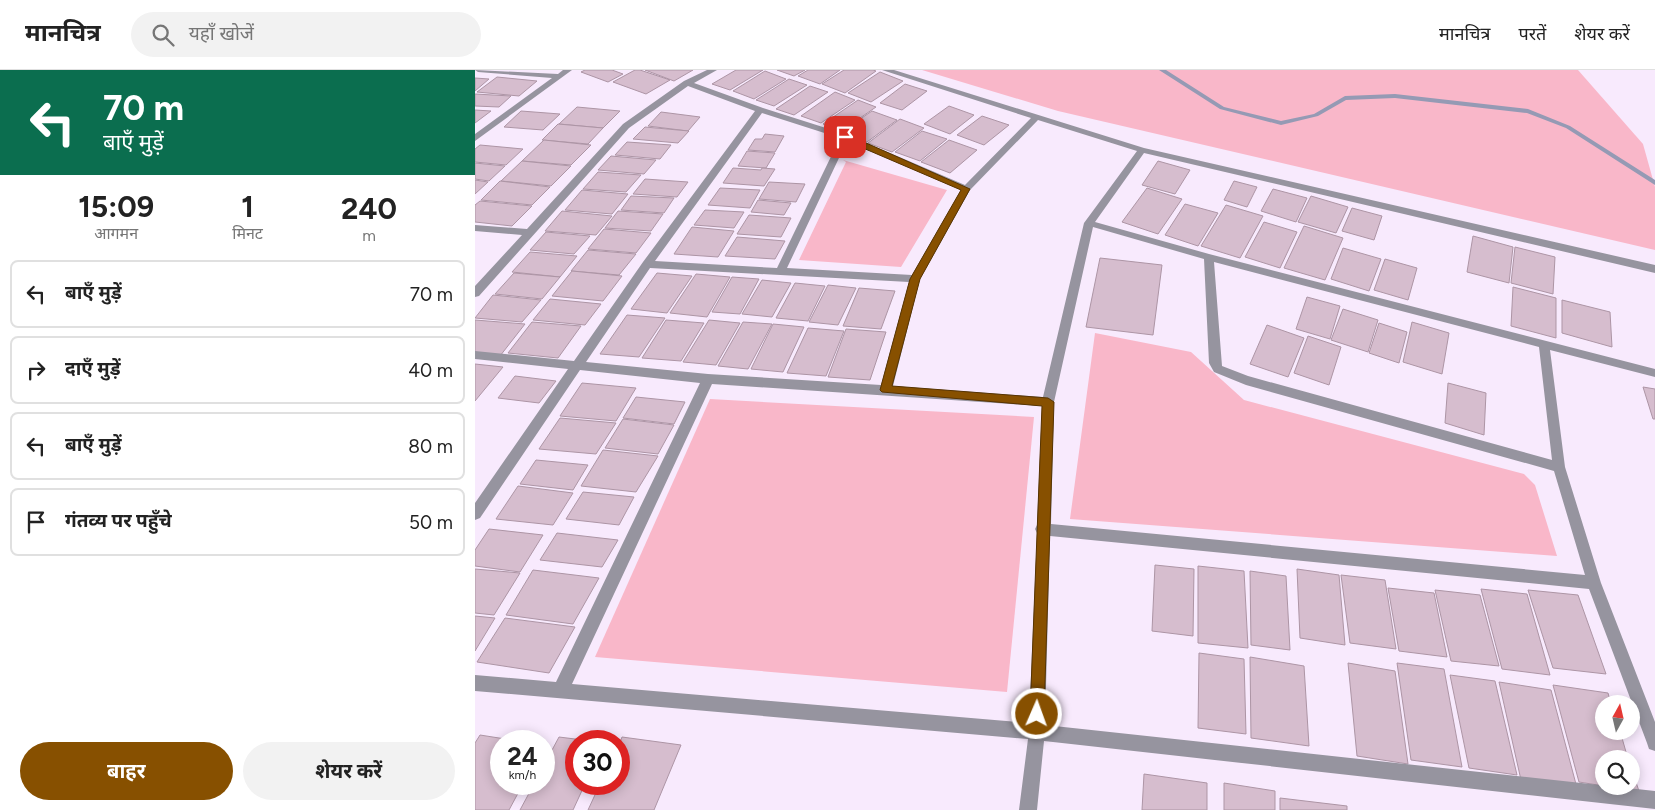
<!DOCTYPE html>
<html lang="hi">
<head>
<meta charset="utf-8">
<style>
  :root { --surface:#fff; --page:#f2f2f2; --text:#222; --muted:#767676; --line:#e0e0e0; --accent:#875000 }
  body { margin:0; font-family:Figtree,"Noto Sans Devanagari",sans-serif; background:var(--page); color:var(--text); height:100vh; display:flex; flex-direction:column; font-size:19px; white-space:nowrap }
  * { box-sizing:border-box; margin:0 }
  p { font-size:16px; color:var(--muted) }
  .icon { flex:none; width:28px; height:28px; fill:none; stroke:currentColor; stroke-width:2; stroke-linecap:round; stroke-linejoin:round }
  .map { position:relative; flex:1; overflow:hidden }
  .panel { display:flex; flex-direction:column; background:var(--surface); width:475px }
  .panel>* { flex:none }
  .banner { background:#0b6e4f; color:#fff; overflow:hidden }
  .needle { width:32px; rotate:8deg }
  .buttons { position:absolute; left:1120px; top:625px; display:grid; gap:10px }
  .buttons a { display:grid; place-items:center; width:45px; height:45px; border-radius:50%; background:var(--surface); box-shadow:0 2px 12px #0003; font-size:25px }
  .speed { position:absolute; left:15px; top:660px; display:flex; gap:10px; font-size:25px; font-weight:700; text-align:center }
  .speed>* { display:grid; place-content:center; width:65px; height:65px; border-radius:50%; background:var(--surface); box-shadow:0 2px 12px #0003; line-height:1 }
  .speed small { font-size:12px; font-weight:400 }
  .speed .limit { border:8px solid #d22; background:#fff; color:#111 }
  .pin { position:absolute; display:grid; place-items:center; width:42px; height:42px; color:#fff; margin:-21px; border-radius:10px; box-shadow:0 2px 8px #0006 }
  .me { position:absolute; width:55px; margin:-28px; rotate:2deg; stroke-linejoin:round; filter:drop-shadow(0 0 4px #0008) }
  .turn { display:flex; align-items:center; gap:18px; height:105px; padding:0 20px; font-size:22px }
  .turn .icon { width:65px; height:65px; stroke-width:2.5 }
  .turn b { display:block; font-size:35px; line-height:42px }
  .eta { display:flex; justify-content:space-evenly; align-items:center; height:85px; text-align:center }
  .eta b { font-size:30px; font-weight:700; line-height:35px }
  .action { display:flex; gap:10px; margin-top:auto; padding:10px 20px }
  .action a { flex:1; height:58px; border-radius:30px; background:var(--accent); color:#fff; font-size:20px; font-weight:700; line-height:58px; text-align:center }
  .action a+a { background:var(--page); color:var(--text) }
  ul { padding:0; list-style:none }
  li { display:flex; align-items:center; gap:15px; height:68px; margin:0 10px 8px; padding:0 10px; border:2px solid var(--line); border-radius:8px }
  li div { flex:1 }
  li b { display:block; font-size:19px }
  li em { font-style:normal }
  header { display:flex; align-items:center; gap:30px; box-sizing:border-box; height:70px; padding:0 25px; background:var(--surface); border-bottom:1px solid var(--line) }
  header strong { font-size:24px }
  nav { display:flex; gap:28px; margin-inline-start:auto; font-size:18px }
  .search { width:350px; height:45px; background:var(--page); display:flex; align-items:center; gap:12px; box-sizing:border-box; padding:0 18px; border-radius:28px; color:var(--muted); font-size:19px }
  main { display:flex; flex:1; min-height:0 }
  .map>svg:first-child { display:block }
  .green { fill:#f9b7c9 }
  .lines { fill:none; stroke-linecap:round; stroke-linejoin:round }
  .stream { fill:#959ab4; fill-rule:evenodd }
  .building { fill:#d6bdce; stroke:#ad95a5 }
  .minor { fill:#96949f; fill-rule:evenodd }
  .route { fill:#875000; stroke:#583400 }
</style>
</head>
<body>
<header>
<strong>मानचित्र</strong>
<div class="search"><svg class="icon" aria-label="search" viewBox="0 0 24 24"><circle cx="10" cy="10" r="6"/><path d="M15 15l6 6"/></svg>यहाँ खोजें</div>
<nav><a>मानचित्र</a><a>परतें</a><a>शेयर करें</a></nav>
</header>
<main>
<section class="panel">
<div class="banner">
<div class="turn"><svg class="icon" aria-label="left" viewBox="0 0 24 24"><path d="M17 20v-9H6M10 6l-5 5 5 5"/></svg><div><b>70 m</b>बाएँ मुड़ें</div></div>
</div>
<div class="eta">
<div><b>15:09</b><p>आगमन</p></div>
<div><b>1</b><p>मिनट</p></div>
<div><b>240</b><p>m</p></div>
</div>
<ul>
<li><svg class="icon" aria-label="left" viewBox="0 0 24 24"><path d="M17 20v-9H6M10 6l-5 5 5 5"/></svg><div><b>बाएँ मुड़ें</b></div><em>70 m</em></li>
<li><svg class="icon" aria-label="right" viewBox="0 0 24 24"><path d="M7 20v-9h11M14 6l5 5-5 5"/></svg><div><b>दाएँ मुड़ें</b></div><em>40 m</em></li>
<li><svg class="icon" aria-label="left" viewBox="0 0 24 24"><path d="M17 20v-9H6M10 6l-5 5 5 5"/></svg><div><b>बाएँ मुड़ें</b></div><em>80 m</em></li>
<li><svg class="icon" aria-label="arrive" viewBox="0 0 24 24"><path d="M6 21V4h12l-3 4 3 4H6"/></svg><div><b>गंतव्य पर पहुँचे</b></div><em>50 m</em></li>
</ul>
<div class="action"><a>बाहर</a><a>शेयर करें</a></div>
</section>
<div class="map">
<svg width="1180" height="740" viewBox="0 0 1180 740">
  <rect width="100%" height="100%" fill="#f8eafd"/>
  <g class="green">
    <polygon points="447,0 1103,0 1168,74 1180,117 1180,180 583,41"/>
    <polygon points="368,90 472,120 426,197 324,190 371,92"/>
    <polygon points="620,263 716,282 769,330 1049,404 1060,415 1082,486 595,449"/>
    <polygon points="235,329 559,347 532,622 120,587"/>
  </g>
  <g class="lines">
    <polygon class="stream" points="684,0 691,0 749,37 806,51 839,44 870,26 920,24 1053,39 1095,56 1180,110 1180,115 1091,58 1052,43 920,28 871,30 843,46 806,55 745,39"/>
  </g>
  <g class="building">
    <polygon points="110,0 137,0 148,4 133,12 106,2"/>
    <polygon points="160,0 165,0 195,10 171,24 138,12"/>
    <polygon points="170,0 218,0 199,11"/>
    <polygon points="261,0 288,0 255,20 237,14"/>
    <polygon points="302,0 330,0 319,6"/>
    <polygon points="333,0 365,0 345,14 323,6"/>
    <polygon points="369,0 398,0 401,1 370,23 347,14"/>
    <polygon points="290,1 311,9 279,29 258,21"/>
    <polygon points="405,2 428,11 396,32 373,23"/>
    <polygon points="22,7 62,11 44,26 2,22"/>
    <polygon points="0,8 14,9 0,21"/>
    <polygon points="314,9 332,15 299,36 281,30"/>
    <polygon points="430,14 452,21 427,40 405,33"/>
    <polygon points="335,16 353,22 319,45 301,39"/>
    <polygon points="360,22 380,30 346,53 326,46"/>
    <polygon points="0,24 36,26 24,37 0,36"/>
    <polygon points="383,30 401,37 366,61 348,54"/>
    <polygon points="474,36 499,45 475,64 449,54"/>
    <polygon points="102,37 145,41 128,58 84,54"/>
    <polygon points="0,40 16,41 0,53"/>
    <polygon points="46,41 85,44 68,60 29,57"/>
    <polygon points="397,41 422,50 392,72 366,62"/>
    <polygon points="186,42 225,47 213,61 173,56"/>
    <polygon points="507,46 534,55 509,75 482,65"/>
    <polygon points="425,49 449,58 417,82 393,73"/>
    <polygon points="83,54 128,58 113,74 67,70"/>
    <polygon points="170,57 214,61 203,73 158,69"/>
    <polygon points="447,61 472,69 445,91 420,82"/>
    <polygon points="290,64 309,66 300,82 273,80 280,69 287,69"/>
    <polygon points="69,70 116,75 96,95 47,91"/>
    <polygon points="474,70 502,80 475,103 446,92"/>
    <polygon points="152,72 196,75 185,89 140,85"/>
    <polygon points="5,75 48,79 31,95 0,92 0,79"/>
    <polygon points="272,81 300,83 291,98 263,96"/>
    <polygon points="136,86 181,90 169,104 123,100"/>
    <polygon points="47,91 96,96 76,116 26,111"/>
    <polygon points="683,91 715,100 700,124 667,115"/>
    <polygon points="0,93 30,96 14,111 0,109"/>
    <polygon points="258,98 286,100 287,98 300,99 289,116 248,113"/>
    <polygon points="123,102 166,105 151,122 108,119"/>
    <polygon points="170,109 213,112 202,127 158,124"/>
    <polygon points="0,110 13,112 0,124"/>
    <polygon points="25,111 75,117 57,135 6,130"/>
    <polygon points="759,111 782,117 772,137 749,130"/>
    <polygon points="294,112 330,114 321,132 284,129"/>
    <polygon points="245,118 285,120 275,138 233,135"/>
    <polygon points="672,118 707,129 683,164 647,152"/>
    <polygon points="798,119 832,128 821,152 786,141"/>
    <polygon points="107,120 153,124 137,144 90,140"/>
    <polygon points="156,126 199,128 189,143 146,140"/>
    <polygon points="836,126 873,137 861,163 823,152"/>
    <polygon points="283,130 316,133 309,145 276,142"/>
    <polygon points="5,131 57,136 37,156 0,152 0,135"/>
    <polygon points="710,134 743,143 723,176 690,165"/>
    <polygon points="751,135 788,146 765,188 726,176"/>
    <polygon points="877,138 907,146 899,170 867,161"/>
    <polygon points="230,140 269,142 259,158 219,155"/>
    <polygon points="87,141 137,146 121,165 70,161"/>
    <polygon points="143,141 188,144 176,161 130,158"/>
    <polygon points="274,145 316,148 306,167 262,164"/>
    <polygon points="789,152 822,162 805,198 770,187"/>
    <polygon points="829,156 868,168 850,210 809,198"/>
    <polygon points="217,157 259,161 243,187 199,184"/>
    <polygon points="129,159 176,163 161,183 113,179"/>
    <polygon points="71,162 115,166 99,184 55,180"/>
    <polygon points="998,166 1038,177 1034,213 992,202"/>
    <polygon points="262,167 310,171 300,189 250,186"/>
    <polygon points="1040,177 1080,187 1078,224 1036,213"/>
    <polygon points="868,178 906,189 894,221 856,209"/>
    <polygon points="113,180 161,184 144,205 96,201"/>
    <polygon points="55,182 102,186 85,207 37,202"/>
    <polygon points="625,188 687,195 678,265 611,257"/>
    <polygon points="910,189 942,198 933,230 899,220"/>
    <polygon points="97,201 147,206 128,231 77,226"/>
    <polygon points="39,203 85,207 67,229 20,224"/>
    <polygon points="182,203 217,206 192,243 156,239"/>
    <polygon points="221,204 255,207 232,247 195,243"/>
    <polygon points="257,207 284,209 265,244 237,242"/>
    <polygon points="287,210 316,213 297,247 267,244"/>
    <polygon points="320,213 350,216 333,251 301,248"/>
    <polygon points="353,215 381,218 363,255 334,252"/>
    <polygon points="1038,217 1081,228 1081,268 1036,256"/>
    <polygon points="384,218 420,221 406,259 368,256"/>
    <polygon points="18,225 66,230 47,252 0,248"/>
    <polygon points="832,227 865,236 855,269 821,259"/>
    <polygon points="75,229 126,234 110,255 58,250"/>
    <polygon points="1087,230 1135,242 1137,277 1087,263"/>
    <polygon points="868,239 903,250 893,282 856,270"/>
    <polygon points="152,245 190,248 164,287 125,284"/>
    <polygon points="0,250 50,254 25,286 0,283"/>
    <polygon points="191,250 229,253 206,291 167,288"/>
    <polygon points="234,250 265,253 241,295 208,292"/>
    <polygon points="57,252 106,256 83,288 33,283"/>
    <polygon points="268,252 297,254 273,299 243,296"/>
    <polygon points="937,252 974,263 967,304 928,292"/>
    <polygon points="904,253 932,262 924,293 894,283"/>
    <polygon points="298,254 329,257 308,302 276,299"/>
    <polygon points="792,255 829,268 813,307 775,294"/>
    <polygon points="333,258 369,261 351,306 312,303"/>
    <polygon points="371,259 411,262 395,310 353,307"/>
    <polygon points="833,266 866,277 854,315 819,303"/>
    <polygon points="0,294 28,297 0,331"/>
    <polygon points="40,306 81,311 64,333 23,328"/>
    <polygon points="107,313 161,318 141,351 85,346"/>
    <polygon points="973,313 1011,323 1009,365 970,353"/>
    <polygon points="1168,317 1180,319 1180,349 1178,349"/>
    <polygon points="161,327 210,332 199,354 148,348"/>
    <polygon points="85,348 141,353 121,384 64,379"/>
    <polygon points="148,349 199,355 183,384 130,378"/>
    <polygon points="128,380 183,386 161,422 106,416"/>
    <polygon points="61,390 113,395 98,420 45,414"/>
    <polygon points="43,416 98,423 78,455 21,449"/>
    <polygon points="108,422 159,427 144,455 91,449"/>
    <polygon points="14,459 68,465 45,502 0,496 0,480"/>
    <polygon points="82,463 143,470 127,497 65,490"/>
    <polygon points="680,495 719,499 718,566 677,561"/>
    <polygon points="723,496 769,501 773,578 723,573"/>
    <polygon points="0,499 45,503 19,545 0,543"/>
    <polygon points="822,499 864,505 870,575 825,568"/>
    <polygon points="58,500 124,508 98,554 31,545"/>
    <polygon points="775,501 811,506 815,580 776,575"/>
    <polygon points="866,505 910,510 921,579 875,573"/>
    <polygon points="913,518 959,523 972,587 924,581"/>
    <polygon points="1006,519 1052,524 1075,605 1027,599"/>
    <polygon points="960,520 1005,525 1024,596 976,591"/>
    <polygon points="1053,520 1103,525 1131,604 1078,598"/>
    <polygon points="0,546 20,548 0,581"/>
    <polygon points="30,548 100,557 74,603 2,592"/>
    <polygon points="724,583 769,589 771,664 723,658"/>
    <polygon points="775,587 829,596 834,676 776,668"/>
    <polygon points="873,593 920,601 933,694 882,686"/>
    <polygon points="922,593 969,599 987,697 936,690"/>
    <polygon points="975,605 1020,611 1042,705 994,698"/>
    <polygon points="1024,612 1076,620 1102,718 1046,710"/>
    <polygon points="1078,615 1133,623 1136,634 1129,634 1129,661 1145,661 1153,689 1129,689 1129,716 1104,712"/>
    <polygon points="5,665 43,671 26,671 26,714 48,714 34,740 0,740 0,673"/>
    <polygon points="84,667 116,671 101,671 101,714 110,714 98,740 45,740 59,714 69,714 69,695"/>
    <polygon points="147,667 206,675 179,740 113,740 125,714 144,714 144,675"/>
    <polygon points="1156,698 1164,721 1129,716 1156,716"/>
    <polygon points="669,704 732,713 732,740 667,740"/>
    <polygon points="749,713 800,721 800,740 749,740"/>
    <polygon points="805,728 872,736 872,740 805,740"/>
  </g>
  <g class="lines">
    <g class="minor">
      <polygon points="0,0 83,4 88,0 97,0 0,71 0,64 77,8 3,2"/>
      <path d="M232,0H242L219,13L288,38L373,65L490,115L556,48L407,0H419L669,78L1180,195V203L669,83L620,152L734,184L1180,299V307L1075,280L1090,397L1126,513L1180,652V681L1174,679L1172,673L1114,519L575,466L570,655L1180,721V739L569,671L562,740H544L553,669L0,621V605L81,612L225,313L105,300L5,448L0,450V433L93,299L0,289V281L99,291L168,192L280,41L213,16L154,58L4,226L0,227V216L47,165L0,161V155L52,159L148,54L209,11ZM287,43L365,68L302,198L180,191ZM563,50L662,81L609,153L568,327L418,316L445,209L495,120ZM372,71L486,120L437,205L312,198ZM618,157L729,189L734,293L739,302L771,315L1079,401L1110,505L576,454L579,332ZM739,192L1064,277L1077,390L773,306L747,296ZM175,198L434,212L406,315L233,304L111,292ZM237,314L567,336L562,455L560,459L562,463L554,653L97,614Z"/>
    </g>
  </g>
  <polygon class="route" points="367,65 373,65 495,119 445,209 417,316 573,328 579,332 569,644 567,649 562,651 557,649 555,644 567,336 407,322 405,320 435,209 486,120 367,69"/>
</svg>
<div class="buttons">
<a><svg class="needle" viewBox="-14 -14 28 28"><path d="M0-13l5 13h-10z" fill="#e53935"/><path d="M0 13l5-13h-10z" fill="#767676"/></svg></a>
<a><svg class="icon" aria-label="search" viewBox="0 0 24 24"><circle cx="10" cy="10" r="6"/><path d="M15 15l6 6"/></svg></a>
</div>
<div class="speed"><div>24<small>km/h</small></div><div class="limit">30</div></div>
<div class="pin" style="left:370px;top:67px;background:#d93025"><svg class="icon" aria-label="arrive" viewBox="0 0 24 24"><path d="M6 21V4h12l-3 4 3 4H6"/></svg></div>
<svg class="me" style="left:562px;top:644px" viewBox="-20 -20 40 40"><circle r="17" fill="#875000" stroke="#fff" stroke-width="3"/><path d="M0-11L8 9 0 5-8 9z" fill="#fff"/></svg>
</div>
</main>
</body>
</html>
